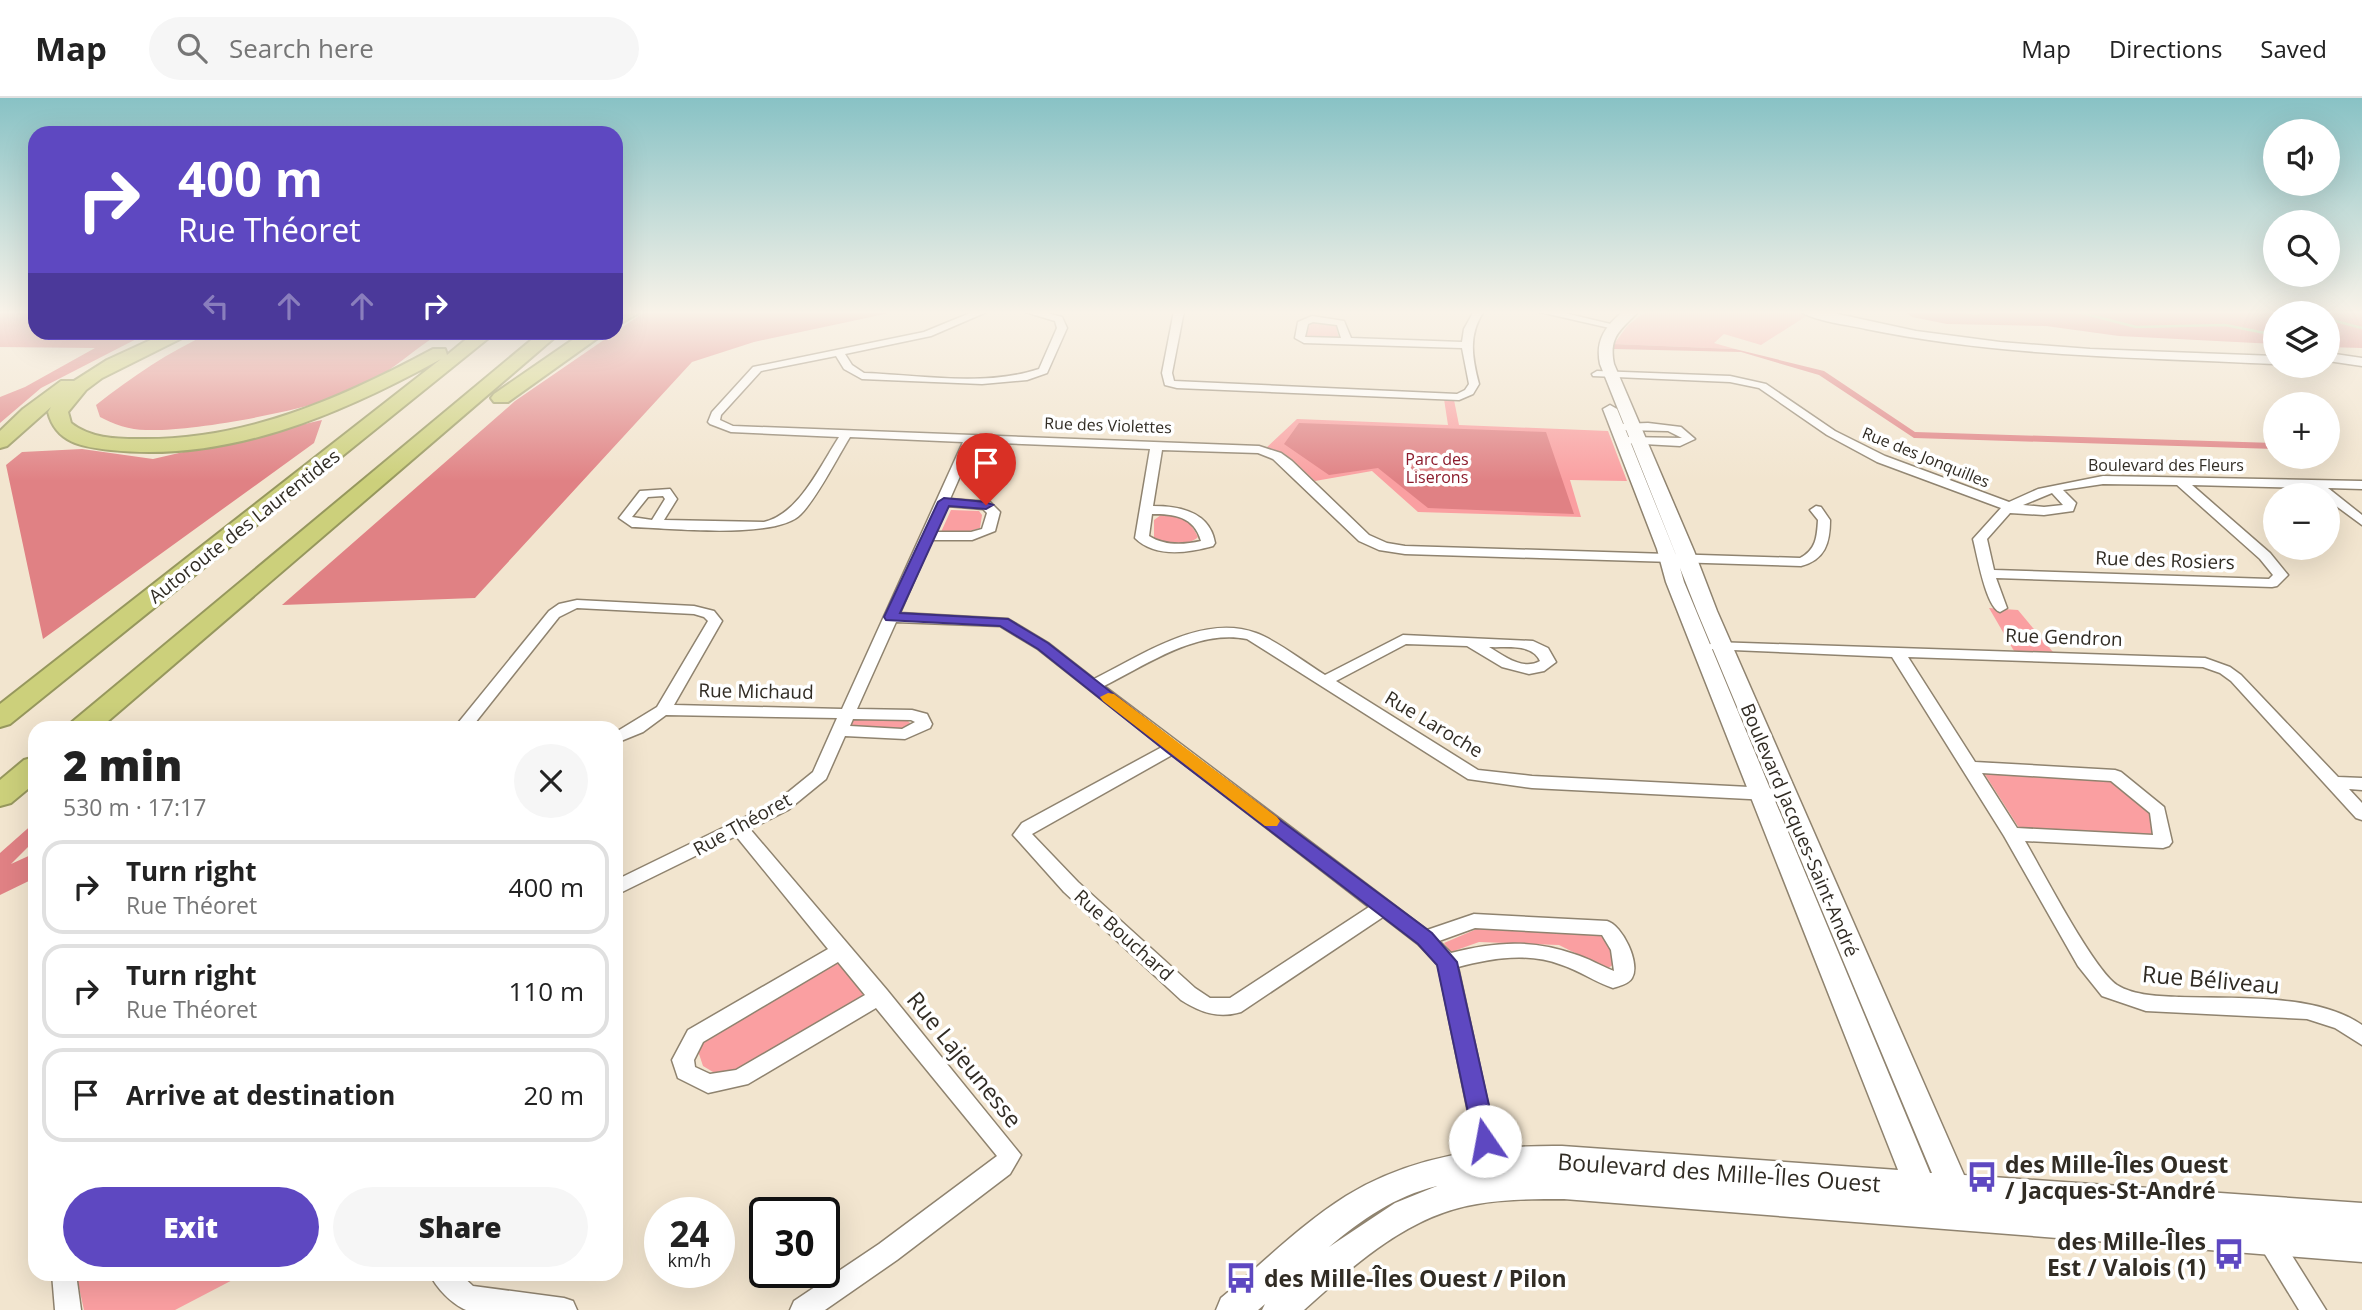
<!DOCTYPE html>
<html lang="en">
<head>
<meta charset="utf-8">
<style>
  :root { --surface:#fff; --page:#f6f6f6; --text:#222; --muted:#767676; --line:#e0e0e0; --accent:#5e48c1 }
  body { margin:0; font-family:"Open Sans",sans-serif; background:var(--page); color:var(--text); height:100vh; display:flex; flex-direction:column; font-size:26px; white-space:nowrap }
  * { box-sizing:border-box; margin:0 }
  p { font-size:23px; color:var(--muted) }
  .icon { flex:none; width:38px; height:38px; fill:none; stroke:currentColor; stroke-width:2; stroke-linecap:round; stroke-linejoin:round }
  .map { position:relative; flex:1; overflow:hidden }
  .drawer { position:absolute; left:28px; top:623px; width:595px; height:560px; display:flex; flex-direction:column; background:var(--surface); border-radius:21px; box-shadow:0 7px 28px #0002 }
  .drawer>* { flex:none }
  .hud { position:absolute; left:28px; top:28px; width:595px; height:214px; border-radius:21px; box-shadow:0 7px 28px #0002; background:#5e48c1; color:#fff; overflow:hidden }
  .tools { position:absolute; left:2263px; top:21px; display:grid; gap:14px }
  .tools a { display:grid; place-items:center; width:77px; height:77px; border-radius:50%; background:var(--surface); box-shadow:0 7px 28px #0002; font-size:35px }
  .speed { position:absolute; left:644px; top:1099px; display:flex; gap:14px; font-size:35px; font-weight:700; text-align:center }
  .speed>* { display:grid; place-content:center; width:91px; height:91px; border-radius:50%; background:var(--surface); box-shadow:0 7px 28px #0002; line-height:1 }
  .speed small { font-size:18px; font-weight:400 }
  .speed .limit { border:4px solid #111; border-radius:10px; background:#fff; color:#111 }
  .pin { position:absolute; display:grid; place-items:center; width:60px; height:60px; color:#fff; margin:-72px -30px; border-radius:50% 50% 50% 0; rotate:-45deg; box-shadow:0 0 7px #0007 }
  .pin .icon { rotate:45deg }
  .me { position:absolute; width:77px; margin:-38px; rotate:348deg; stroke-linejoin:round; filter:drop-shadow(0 0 5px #0008) }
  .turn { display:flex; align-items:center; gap:24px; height:147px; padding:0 35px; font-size:32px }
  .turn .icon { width:91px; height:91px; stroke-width:2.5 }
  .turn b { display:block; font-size:49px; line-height:60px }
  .lanes { display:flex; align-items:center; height:66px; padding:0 35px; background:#0003; justify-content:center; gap:35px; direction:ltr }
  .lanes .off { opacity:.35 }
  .round { display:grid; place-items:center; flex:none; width:74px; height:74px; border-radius:37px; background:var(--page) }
  .summary { display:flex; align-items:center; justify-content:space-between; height:119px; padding:0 35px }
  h1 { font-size:42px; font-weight:800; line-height:52px }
  .cta { display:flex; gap:14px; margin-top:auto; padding:14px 35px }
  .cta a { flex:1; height:80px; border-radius:42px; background:var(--accent); color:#fff; font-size:28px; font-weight:800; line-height:80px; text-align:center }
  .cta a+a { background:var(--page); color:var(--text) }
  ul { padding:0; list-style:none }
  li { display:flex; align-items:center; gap:21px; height:94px; margin:0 14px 10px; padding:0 21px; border:4px solid var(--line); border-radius:21px }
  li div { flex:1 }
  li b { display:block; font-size:26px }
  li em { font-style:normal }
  header { display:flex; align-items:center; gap:42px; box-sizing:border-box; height:98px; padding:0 35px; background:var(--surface); border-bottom:2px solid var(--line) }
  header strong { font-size:33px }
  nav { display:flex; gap:38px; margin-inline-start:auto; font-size:24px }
  .search { width:490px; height:63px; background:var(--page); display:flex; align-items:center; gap:18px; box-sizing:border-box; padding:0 24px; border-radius:38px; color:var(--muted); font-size:26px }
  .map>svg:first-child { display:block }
  .green { fill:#fa9fa1 }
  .forest { fill:#e08184 }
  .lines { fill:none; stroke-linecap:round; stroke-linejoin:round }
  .stream { stroke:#99d890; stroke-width:2.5 }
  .street-casing { stroke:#8f836f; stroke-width:3 }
  .secondary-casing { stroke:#8f836f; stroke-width:3 }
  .highway-casing { stroke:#96975d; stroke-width:4 }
  .street { fill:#fff; fill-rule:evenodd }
  .secondary { fill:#fff; fill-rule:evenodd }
  .highway { fill:#ccd07b; fill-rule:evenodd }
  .route { fill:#5e48c1; stroke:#3d2f7d; stroke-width:2 }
  .slow { fill:#f59e0b }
  .labels { text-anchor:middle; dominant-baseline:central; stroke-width:7; stroke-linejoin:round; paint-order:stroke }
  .far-street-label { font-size:16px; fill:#312c24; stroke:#fff }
  .far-park-label { font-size:16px; fill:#8b1b2c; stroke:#fff }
  .street-label { font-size:19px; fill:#312c24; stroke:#fff }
  .near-street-label { font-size:23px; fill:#312c24; stroke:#fff }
  .near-poi-label { font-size:23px; font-weight:bold; fill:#312c24; stroke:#fff; text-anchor:start }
</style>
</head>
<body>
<header>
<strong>Map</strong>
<div class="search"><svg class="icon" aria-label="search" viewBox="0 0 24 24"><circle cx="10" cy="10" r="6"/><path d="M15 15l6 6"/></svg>Search here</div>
<nav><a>Map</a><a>Directions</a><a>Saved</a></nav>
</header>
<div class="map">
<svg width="2362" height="1212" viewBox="0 0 2362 1212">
  <rect width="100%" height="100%" fill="#f2e5cf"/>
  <g class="green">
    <polygon points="1647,213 1794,213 1808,217 1761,247 1724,236 1714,245 1735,251 1614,246 1628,227"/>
    <polygon points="1310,223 1326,224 1336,228 1339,241 1310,240 1304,237"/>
    <polygon points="1444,301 1454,302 1459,327 1608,333 1627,383 1570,382 1581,419 1418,414 1372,373 1315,383 1290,360 1266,350 1297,321 1448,327"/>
    <polygon points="951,412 979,413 982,417 980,430 966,434 941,434"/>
    <path d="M1161,417C1182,417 1189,421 1198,439C1188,449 1165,447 1154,440V422Z"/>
    <polygon points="1989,510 2018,512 2053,554 2014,553"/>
    <polygon points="852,621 906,621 911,626 905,630 849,629"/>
    <polygon points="1984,675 2112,682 2151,713 2154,739 2021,733"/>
    <polygon points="1479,830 1597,836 1609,843 1614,866 1607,871 1559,847 1479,844 1451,854 1444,845"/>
    <polygon points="837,863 866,897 741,972 718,977 703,968 697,950 705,940"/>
    <polygon points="76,1176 244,1176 175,1212 84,1212"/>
  </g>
  <g class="forest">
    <polygon points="0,213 35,213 35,234 148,235 41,290 0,325 0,299 25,289 95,250 0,249"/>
    <polygon points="646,213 899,213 754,244 692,264 475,500 282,507 515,303"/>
    <polygon points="1904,213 2362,213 2362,250 2328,249 2328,215 2275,215 2275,246 2119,238 2046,228 1947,226 1912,219"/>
    <path d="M211,235H440C415,251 392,272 366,287C325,310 194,334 146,332C130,332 113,326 100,319L96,307C132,279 169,253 211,235Z"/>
    <polygon points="1614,246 1735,251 1824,273 1915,334 2275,345 2275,351 1914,340 1819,277 1741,254 1614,251"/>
    <polygon points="322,322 314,345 43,541 6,367 22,354 82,351 153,361"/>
    <polygon points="1299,325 1546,334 1574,416 1428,410 1378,370 1329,377 1284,346"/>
    <polygon points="35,724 35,742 11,766 35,755 35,780 0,797 0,755"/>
  </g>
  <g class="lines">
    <g class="stream">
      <polyline points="1957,213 1978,216 1980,213"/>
      <polyline points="2036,213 2078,214 2136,229 2225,227 2275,237"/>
      <polyline points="2328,221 2362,230"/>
    </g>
    <defs>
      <g id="street">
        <path d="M975,213H989L931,238L845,256L852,267L864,275C921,277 984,289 1039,271L1057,230L1055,223L1022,213H1040L1062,219L1067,230L1047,275L1027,282L982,286L862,281L844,271L836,258L761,273L721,317L720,322L733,328L1259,348L1281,355L1292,363L1369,437L1387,445L1405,448L1800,460C1816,452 1817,439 1818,422L1810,412L1816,408L1821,409L1830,422C1830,445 1825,462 1801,468L1405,456L1379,452L1359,443L1273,361L1258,355L1162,352L1153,408C1180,408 1210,414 1215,445L1213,448C1188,455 1155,460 1135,440L1150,351L975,344L950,401L990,404L1000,414L995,433L972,442H932L900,515L1008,521L1048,545L1094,581C1141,558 1202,515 1256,535C1278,543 1304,564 1325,577L1403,537L1533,543L1548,550L1556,564L1544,573L1529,576L1502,569L1467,548L1406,546L1336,583L1478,672L1532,678L1769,690L1775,692L1778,696L1775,700L1769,702L1532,690L1468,681L1247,541C1197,531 1148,566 1104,588L1427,832L1474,816L1607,823C1622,827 1641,865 1632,880C1629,886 1619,888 1613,890C1595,884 1580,873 1562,867C1528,854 1492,860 1458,869L1496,1043L1506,1069L1503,1076L1495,1079L1487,1076L1474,1043L1438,867L1418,846L1383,819L1241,914C1218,921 1200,914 1181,902L1064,794L1013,737L1022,725L1162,649L1038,551L1000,528L896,524L857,611L912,612L927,616L932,626L930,630L905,641L845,638L826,681L788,712L750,731L887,892L1021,1057L1010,1076L897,1162L825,1212H790L794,1203L879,1146L997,1058L876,910L748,986L708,995L678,980L672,962L688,932L828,851L736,738L616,797V782L776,704L813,674L837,620L666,617L643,634L616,645V634L657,609L708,523L704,519L694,516L577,510L559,519L471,630H454L549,513L559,506L577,502L694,508L714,513L722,523L674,607L842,611L963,344L850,339C837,360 817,400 801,416C777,442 669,430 632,429L619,420L640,393L670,391L677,401L664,422L764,424C799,416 820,368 839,339L731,334L710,326L708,324L712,314L753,269L924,234ZM663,398L665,401L652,422L632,419L648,399ZM947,408L983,411L987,415L982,431L971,434H935ZM1152,416C1174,416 1194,418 1201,443C1183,447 1165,448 1149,438ZM1489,549C1506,550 1532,545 1540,563C1523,573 1504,558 1489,549ZM853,621L911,622L915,624L902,631L850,628ZM1172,657L1369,809L1230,900H1210L1195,890L1078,784L1032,736ZM1475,830L1602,837L1611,852L1614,873C1601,868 1588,860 1574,856C1531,841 1494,844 1451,855L1439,843ZM838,864L865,897L736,972L710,976L695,969L694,962L703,944Z"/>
        <path d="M1174,213H1184L1172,275L1174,283L1457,296L1465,292L1469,286L1462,250L1304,245L1295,240L1298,224L1312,218L1344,223L1351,240L1462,244L1464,231L1474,213H1484C1468,237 1472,259 1479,286L1473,296L1459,302L1177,290L1165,287L1162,275ZM1313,224L1337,227L1341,240L1305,239L1308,226Z"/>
        <polygon points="1535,213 1556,213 1619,228 1614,231"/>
        <path d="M1597,273L1730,278L1766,286L1835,333L1885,358L2009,404L2038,391L2103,378L2362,383V391L2328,390L2362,417V427L2328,402V397H2322L2312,390L2192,387L2270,455L2288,477L2277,488L2272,489L1996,480L2007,510L2000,514C1986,510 1977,456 1973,441L2001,410L1877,364L1827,337L1759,290L1730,284L1593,278L1592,276ZM2103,386L2177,387L2260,461L2273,477L2269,481L1994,472L1987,441L2010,415L2044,417L2073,413L2076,405L2063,392ZM2052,395L2063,407L2044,409L2023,407Z"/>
        <polygon points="1648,325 1681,329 1695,341 1680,348 1625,345 1619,342 1625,339 1682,340 1668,333 1621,332 1615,329 1621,326"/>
        <path d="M1714,544L2205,560L2230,569L2241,577L2338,679L2362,680V692L2349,691L2362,705V722L2356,720L2231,583L2220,575L2203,569L1908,559L1975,664L2115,672L2121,674L2164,709L2172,744L2169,748L2163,750L2025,743C2042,772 2093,871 2117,887C2135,898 2159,898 2179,899C2235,901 2316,895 2362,927V947L2335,930L2307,921L2146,913L2102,898L2078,868L2004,738L1892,559L1709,551L1707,548ZM1982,675L2111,683L2150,715L2153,737L2017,730Z"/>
        <polygon points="2267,1129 2276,1132 2326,1212 2299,1212 2255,1140 2258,1132"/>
        <polygon points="52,1176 76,1176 81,1212 55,1212"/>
        <path d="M430,1176H460L473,1188L564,1200L573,1203L577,1212H466C452,1206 436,1190 430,1176Z"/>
      </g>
      <g id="secondary">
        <path d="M1624,213H1639C1622,231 1608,238 1614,266L1694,453L1717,513L1964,1077L2362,1105V1164L1564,1101C1535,1101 1506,1101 1477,1106C1408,1117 1354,1167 1304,1212H1262L1265,1206L1258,1212H1216L1221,1200C1262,1166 1300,1127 1346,1098C1411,1058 1487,1047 1562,1048L1898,1072L1666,484L1657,451L1603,311L1610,307L1617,311L1680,467L1600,266C1595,242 1606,227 1624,213ZM1680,470L1697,513L1932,1075H1930L1684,484ZM1437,1088L1395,1105L1329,1149C1361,1122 1395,1098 1437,1088Z"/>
        <path d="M1800,213H1824L1916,233L2000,244L2090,251L2275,258V266C2137,259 2002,259 1866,231C1849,227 1813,223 1800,213Z"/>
        <polygon points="2328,255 2362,260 2362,268 2328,263"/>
      </g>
      <g id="highway">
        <polygon points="621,213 642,213 616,228 616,216"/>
        <path d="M168,234H194L102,280L86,292L68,314L71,325C90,340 115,341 138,341C245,343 340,301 433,251H445L447,257L475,234H496L10,626L0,629V606L441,261C341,316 228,365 111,352C82,349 56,345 48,314L51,309L7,348L0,350V333L23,311L61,283H74L107,262Z"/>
        <polygon points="541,234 561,234 100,630 68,630 72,624"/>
        <polygon points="584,234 606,234 508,304 494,304 491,300 494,296"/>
        <polygon points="35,659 35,685 11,705 0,708 0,682 24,662"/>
      </g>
    </defs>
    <use href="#street" class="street-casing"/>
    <use href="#secondary" class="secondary-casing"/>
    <use href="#highway" class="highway-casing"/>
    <use href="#street" class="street"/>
    <use href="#secondary" class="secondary"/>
    <use href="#highway" class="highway"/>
  </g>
  <linearGradient id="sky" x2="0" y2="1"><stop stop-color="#88c2c5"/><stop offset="0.56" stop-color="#f9f3e9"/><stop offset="1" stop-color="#f9f3e9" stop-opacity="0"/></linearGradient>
  <rect width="2362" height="383" fill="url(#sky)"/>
  <polygon class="route" points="944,400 986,404 993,407 986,411 949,408 900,515 1008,521 1048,545 1179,647 1432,835 1457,864 1497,1043 1493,1050 1485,1053 1477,1050 1474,1043 1437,867 1418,846 1167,654 1038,551 1000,528 886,522 884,519 938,404"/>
  <polygon class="slow" points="1108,595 1114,596 1277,719 1280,723 1277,728 1265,728 1103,603 1100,599"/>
  <defs>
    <symbol id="bus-bare" viewBox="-9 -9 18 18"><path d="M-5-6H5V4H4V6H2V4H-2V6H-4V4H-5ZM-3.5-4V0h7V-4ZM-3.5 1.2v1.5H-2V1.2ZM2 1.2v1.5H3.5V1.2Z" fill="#5e48c1" stroke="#fff" stroke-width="2.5" paint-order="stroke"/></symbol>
  </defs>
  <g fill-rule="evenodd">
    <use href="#bus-bare" x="1960" y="1057" width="44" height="44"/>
    <use href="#bus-bare" x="2207" y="1134" width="44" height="44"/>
    <use href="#bus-bare" x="1219" y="1158" width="44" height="44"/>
  </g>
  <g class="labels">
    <g class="far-street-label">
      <text transform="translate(1108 327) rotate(2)">Rue des Violettes</text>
      <text transform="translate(1926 359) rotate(22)">Rue des Jonquilles</text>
      <text x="2166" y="367">Boulevard des Fleurs</text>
    </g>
    <g class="far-park-label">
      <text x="1437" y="361">Parc des<tspan x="1437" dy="18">Liserons</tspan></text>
    </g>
    <g class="street-label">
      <text transform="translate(244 428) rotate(-38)">Autoroute des Laurentides</text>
      <text transform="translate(2165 462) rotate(2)">Rue des Rosiers</text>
      <text transform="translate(2064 539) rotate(2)">Rue Gendron</text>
      <text transform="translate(756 593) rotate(1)">Rue Michaud</text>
      <text transform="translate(1434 626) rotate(31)">Rue Laroche</text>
      <text transform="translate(742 726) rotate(-29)">Rue Théoret</text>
      <text transform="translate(1800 732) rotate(67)">Boulevard Jacques-Saint-André</text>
      <text transform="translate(1124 837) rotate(42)">Rue Bouchard</text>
    </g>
    <g class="near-street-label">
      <text transform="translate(2211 881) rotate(5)">Rue Béliveau</text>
      <text transform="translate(965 961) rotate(51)">Rue Lajeunesse</text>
      <text transform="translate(1719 1074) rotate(4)">Boulevard des Mille-Îles Ouest</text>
    </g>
    <g class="near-poi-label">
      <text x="2005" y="1066">des Mille-Îles Ouest<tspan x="2005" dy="26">/ Jacques-St-André</tspan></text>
      <text x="2206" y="1143" text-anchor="end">des Mille-Îles<tspan x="2206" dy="26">Est / Valois (1)</tspan></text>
      <text x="1264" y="1180">des Mille-Îles Ouest / Pilon</text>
    </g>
  </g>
</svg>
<div class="tools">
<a><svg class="icon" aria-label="sound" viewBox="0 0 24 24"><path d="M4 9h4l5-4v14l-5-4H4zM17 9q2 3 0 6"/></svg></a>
<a><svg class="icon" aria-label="search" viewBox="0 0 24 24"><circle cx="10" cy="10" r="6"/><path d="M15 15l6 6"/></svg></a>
<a><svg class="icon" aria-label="layers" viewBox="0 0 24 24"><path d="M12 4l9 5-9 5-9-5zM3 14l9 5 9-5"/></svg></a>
<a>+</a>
<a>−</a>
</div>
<div class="speed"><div>24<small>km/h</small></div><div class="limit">30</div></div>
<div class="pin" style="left:986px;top:407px;background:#d93025"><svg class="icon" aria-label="arrive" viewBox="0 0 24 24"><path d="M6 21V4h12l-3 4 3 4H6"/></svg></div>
<svg class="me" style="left:1485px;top:1043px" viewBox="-20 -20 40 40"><circle r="19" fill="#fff"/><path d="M0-13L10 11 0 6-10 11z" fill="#5e48c1"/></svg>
<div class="hud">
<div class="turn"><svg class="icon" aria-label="right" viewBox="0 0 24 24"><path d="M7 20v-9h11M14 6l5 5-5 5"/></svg><div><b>400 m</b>Rue Théoret</div></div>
<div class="lanes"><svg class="icon off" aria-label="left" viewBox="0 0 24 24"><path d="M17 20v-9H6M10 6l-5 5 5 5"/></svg><svg class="icon off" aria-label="ahead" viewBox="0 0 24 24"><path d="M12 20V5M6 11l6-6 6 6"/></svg><svg class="icon off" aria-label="ahead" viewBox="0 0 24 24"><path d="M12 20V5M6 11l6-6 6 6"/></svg><svg class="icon" aria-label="right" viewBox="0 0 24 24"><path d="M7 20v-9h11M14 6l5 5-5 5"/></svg></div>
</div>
<section class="drawer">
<div class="summary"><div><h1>2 min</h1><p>530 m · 17:17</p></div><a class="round"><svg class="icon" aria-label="close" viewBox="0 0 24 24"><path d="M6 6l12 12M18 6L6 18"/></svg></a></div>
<ul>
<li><svg class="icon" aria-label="right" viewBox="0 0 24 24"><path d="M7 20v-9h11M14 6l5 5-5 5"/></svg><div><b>Turn right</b><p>Rue Théoret</p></div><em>400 m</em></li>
<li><svg class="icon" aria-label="right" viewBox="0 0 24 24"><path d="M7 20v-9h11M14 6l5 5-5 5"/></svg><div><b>Turn right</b><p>Rue Théoret</p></div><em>110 m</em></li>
<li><svg class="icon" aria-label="arrive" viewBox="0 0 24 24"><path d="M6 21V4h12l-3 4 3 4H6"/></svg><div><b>Arrive at destination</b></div><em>20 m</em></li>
</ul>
<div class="cta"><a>Exit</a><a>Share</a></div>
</section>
</div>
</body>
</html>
